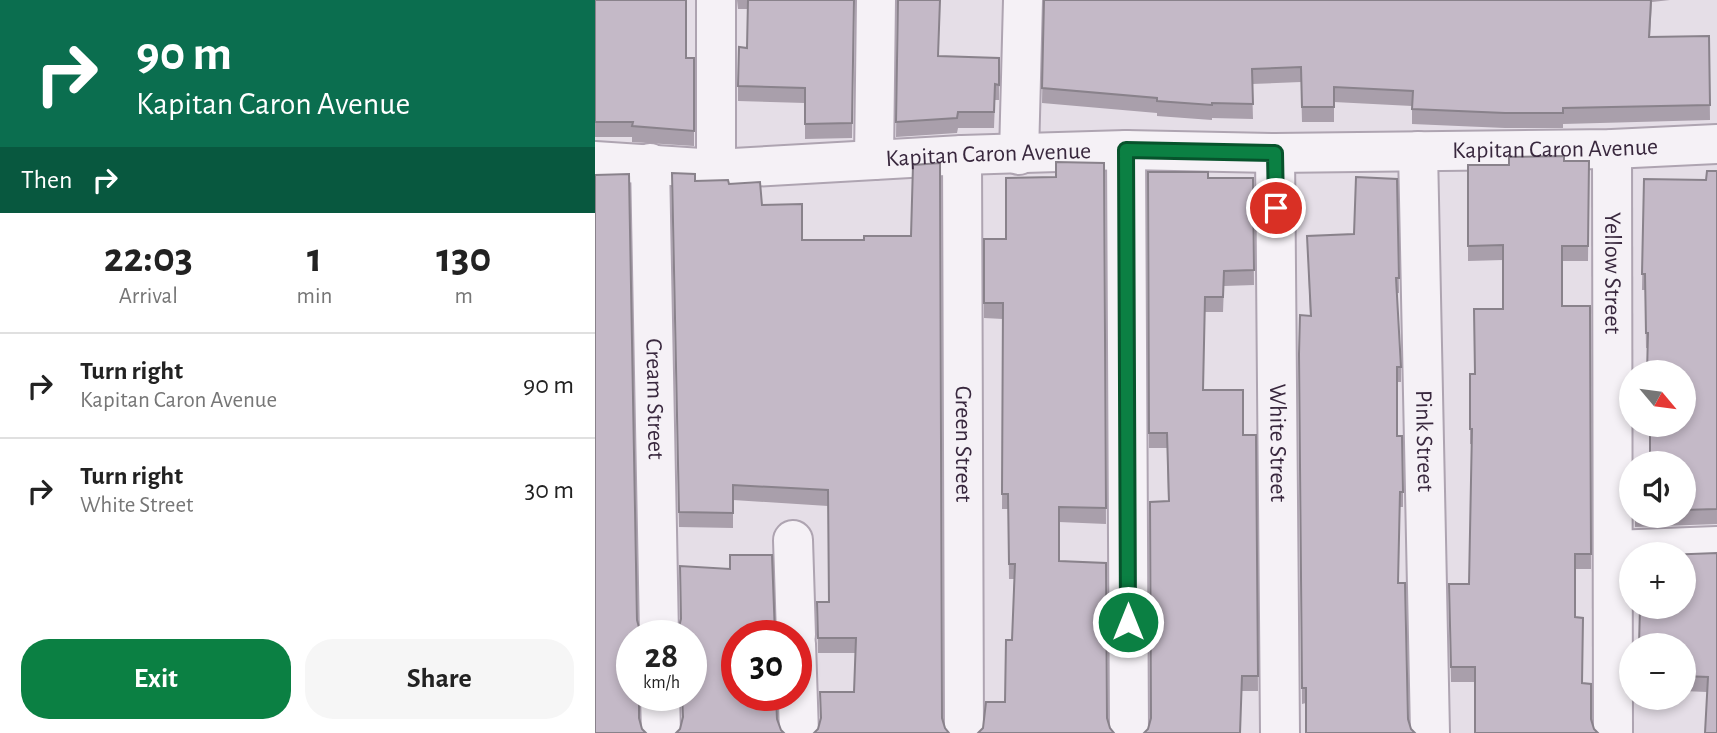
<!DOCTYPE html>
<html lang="en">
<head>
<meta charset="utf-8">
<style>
  :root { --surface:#fff; --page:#f6f6f6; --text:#222; --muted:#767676; --line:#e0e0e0; --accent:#0b8043 }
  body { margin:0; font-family:"Alegreya Sans",sans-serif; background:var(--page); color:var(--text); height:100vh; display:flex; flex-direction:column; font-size:26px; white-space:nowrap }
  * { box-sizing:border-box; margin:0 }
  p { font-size:23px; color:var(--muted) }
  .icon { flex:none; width:38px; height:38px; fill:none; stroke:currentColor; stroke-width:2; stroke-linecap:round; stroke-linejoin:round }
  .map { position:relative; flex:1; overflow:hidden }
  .details { display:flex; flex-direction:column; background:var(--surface); width:595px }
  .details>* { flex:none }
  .top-card { background:#0b6e4f; color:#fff; overflow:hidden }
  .needle { width:46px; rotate:119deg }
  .buttons { position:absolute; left:1024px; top:360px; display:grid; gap:14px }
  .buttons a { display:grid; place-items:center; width:77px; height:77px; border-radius:50%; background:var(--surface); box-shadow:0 4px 10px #0003; font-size:35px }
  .speed { position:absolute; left:21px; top:620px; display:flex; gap:14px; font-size:35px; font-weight:700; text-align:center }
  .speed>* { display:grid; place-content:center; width:91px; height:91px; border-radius:50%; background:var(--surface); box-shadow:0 4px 10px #0003; line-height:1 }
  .speed small { font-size:18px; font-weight:400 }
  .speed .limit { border:10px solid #d22; background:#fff; color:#111 }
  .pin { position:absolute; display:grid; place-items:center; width:60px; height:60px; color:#fff; margin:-30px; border:4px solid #fff; border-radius:50%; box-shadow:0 2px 7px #0007 }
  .me { position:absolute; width:77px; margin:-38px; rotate:0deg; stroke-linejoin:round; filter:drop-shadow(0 0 5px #0008) }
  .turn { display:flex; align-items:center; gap:24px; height:147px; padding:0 21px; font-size:32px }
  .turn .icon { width:91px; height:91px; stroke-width:2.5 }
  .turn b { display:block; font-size:49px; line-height:60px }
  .then { display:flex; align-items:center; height:66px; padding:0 21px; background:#0003; gap:14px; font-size:26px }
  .eta { display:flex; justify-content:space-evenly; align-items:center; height:119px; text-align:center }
  .eta b { font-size:42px; font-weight:700; line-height:49px }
  .button { display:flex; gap:14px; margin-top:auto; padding:14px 21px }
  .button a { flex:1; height:80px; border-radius:28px; background:var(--accent); color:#fff; font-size:28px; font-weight:700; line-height:80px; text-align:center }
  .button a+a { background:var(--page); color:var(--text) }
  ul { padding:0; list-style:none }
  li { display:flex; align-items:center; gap:21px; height:105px; padding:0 21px; border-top:2px solid var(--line) }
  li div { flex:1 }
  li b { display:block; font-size:26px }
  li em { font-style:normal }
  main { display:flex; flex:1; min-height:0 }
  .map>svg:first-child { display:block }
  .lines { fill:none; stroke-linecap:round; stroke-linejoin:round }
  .minor-casing { stroke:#aea4b1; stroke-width:42 }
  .minor { stroke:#f5f1f6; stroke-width:38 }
  .wall { fill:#a99fab }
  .building { fill:#c4b9c7; stroke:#89828b; stroke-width:2 }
  .route-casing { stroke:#07532c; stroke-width:18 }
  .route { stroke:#0b8043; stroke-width:12 }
  .labels { text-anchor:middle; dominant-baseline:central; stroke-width:7; stroke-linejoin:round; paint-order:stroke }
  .street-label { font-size:24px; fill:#39283e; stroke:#f3eef5 }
</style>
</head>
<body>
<main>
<section class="details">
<div class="top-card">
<div class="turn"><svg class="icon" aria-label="right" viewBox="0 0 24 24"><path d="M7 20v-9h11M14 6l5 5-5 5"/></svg><div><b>90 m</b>Kapitan Caron Avenue</div></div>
<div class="then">Then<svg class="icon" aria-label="right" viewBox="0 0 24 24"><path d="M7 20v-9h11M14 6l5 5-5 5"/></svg></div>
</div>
<div class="eta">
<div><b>22:03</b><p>Arrival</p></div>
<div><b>1</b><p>min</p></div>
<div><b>130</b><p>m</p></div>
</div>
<ul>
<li><svg class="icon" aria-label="right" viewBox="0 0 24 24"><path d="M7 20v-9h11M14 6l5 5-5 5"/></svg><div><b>Turn right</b><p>Kapitan Caron Avenue</p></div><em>90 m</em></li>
<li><svg class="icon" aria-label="right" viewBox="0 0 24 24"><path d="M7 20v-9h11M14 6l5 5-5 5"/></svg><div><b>Turn right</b><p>White Street</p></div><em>30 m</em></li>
</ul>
<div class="button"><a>Exit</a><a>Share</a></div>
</section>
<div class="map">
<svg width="1122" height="733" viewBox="0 0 1122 733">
  <rect width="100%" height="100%" fill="#e5dee7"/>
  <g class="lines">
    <defs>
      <g id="minor">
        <path id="s1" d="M1017,149L1018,733"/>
        <polyline points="531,150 534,733"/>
        <path id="s2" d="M823,151L835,733"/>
        <path id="s3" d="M680,153L685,733"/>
        <path id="s4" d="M367,155L369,733"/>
        <polyline points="424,155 428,0"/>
        <polyline points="279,160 281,0"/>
        <path id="s5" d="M0,161L121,169L367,155L531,150L680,153L1017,149L1122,144"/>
        <path id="s6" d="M55,163L64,635"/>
        <polyline points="121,169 121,0"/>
        <polyline points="198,540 201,635"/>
        <polyline points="1018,550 1122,546"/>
        <polyline points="201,644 204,733"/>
        <polyline points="65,695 66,733"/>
      </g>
    </defs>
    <use href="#minor" class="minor-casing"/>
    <use href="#minor" class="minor"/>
  </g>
  <g class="wall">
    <polygon points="0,0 91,58 99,58 99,146 37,142 37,137 0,137"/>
    <polygon points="142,0 259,0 257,138 210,139 210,103 143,101 143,86 152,48 153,9 143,9"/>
    <polygon points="303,0 344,56 404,58 404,100 400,100 399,128 363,128 362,133 301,137"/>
    <polygon points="449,0 1075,0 1057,2 1055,37 1114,36 1115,120 968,124 968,128 910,128 817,124 817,106 739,102 739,122 707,122 706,82 657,84 658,119 617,118 617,120 562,116 562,113 447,103"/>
    <polygon points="994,161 993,261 967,261 967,306 995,306 996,569 980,569 880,682 856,682 854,584 874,584 877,444 875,444 875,374 880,374 908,309 908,260 873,261 873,165 914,165"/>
    <polygon points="509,163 511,524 464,522 464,561 515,728 410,702 417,640 419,579 414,579 413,509 407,509 408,319 389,318 389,239 411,239 461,177"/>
    <polygon points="1122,171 1122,524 1040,527 1040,516 1088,516 1088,464 1055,425 1052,425 1088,425 1053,348 1051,348 1050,290 1047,290 1049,179 1111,180"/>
    <polygon points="553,172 613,178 658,178 659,285 629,286 628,312 610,312 608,390 648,435 661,435 663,691 647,691 553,729 556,718 573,501 572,448 554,448"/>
    <polygon points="77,173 100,181 134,184 167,205 207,240 350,728 259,692 260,653 223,653 222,602 234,602 233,506 138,500 138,528 84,527"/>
    <polygon points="802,179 804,293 802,293 806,367 806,382 802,382 802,436 808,492 808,507 805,507 711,703 707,704 704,369 715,316 712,236 759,234"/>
    <polygon points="1122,553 1112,692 1088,691 1088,646"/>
  </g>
  <g class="building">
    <polygon points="0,0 91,0 91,58 99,58 99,131 37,126 38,122 0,122"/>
    <polygon points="153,0 259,0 257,123 210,124 210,88 143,86 144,47 152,48"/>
    <polygon points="303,0 345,0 343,56 404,58 404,85 400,84 399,112 363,112 362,118 301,122"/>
    <polygon points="449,0 1056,0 1054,37 1114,36 1115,105 968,108 968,113 910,113 817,109 818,91 739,87 739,107 707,107 706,67 657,69 658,104 617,103 617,105 562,101 562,98 447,88"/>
    <polygon points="969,156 969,161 994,161 993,246 967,246 967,306 995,306 996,554 980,554 980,617 988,618 987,683 996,684 996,719 999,729 1003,733 880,733 880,667 856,667 854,584 874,584 877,429 875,429 875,374 880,374 879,309 908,309 908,245 873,246 873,165 914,165 914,157"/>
    <polygon points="461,162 509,163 511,508 464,507 464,561 511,563 512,718 515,728 519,733 383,733 388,728 391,702 410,702 411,640 417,640 420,564 414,564 413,494 407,494 408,303 389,303 389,239 411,239 411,178 461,177"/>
    <polygon points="345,163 347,718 350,728 354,733 219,733 223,729 226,718 225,692 259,692 261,638 223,638 222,602 234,602 233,490 138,485 138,513 84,512 77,173 100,174 100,181 133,180 134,184 165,182 167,205 207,204 207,240 269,240 269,236 316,236 318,165"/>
    <polygon points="1112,171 1122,171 1122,509 1088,510 1088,464 1055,464 1055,425 1088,425 1088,373 1052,373 1053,333 1051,333 1050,274 1047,274 1049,179 1111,180"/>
    <polygon points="553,172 613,172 613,178 658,178 659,270 629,271 628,297 610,297 608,390 648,390 648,435 661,435 663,676 647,676 645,733 549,733 553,729 556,718 555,502 574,501 572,433 554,433"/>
    <polygon points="34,174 42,620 45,631 50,635 37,635 37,695 44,695 44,718 47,729 51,733 0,733 0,175"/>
    <polygon points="761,177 802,179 804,278 801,278 806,367 802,367 802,436 807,436 808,492 805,492 803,583 810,583 813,719 816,729 820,733 711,733 711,688 707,688 704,354 705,315 716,316 712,236 759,234"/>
    <polygon points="1122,553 1122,733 1110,733 1113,677 1088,676 1088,646 1044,646 1045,607 1088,607 1088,555 1070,555"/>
    <polygon points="135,555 177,555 180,635 142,635 142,695 181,695 182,719 186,730 189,733 81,733 85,729 88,717 87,695 96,695 96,635 78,635 83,631 86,619 85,566 135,569"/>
  </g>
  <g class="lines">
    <defs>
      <polyline id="route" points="533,622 531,150 680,153 681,208"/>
    </defs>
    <use href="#route" class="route-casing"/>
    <use href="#route" class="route"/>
  </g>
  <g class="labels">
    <g class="street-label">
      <text stroke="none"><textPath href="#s5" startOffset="961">Kapitan Caron Avenue</textPath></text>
      <text stroke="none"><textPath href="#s5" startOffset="394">Kapitan Caron Avenue</textPath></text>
      <text stroke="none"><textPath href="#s1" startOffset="124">Yellow Street</textPath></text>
      <text stroke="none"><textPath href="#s6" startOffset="236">Cream Street</textPath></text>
      <text stroke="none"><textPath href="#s2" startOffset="290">Pink Street</textPath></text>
      <text stroke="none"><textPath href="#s3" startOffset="290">White Street</textPath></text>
      <text stroke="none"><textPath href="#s4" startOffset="289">Green Street</textPath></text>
    </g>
  </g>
</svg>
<div class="buttons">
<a><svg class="needle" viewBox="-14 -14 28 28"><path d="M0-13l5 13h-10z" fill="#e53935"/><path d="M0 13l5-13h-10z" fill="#767676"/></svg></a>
<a><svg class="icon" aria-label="sound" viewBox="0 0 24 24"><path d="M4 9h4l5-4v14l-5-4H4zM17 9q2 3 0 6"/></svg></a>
<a>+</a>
<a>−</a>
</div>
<div class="speed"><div>28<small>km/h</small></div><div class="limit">30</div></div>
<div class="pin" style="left:681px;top:208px;background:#d93025"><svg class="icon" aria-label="arrive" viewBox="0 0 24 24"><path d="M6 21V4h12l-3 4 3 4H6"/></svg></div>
<svg class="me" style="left:533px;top:622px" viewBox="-20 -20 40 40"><circle r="17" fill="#0b8043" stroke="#fff" stroke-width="3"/><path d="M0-11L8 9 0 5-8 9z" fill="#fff"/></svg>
</div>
</main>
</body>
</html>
